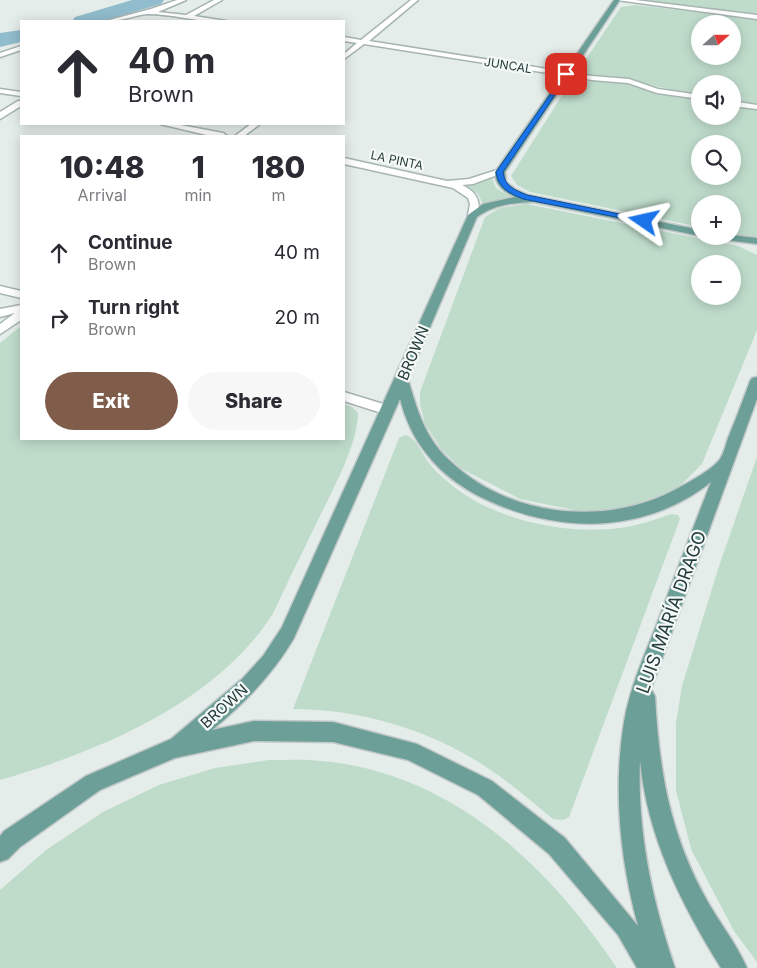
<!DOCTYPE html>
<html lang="en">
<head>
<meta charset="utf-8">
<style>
  :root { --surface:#fff; --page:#f7f7f7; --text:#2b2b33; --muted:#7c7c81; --accent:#805c4a }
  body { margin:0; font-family:Inter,sans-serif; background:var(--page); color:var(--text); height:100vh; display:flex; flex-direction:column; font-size:19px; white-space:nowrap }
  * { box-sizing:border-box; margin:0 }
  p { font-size:16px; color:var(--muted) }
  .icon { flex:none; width:28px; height:28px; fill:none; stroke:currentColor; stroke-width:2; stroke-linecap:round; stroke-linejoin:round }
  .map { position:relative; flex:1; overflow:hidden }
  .sheet { position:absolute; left:20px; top:135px; width:325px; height:305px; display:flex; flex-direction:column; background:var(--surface); border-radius:0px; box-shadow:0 2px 12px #0003 }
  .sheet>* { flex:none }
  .hud { position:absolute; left:20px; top:20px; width:325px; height:105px; border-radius:0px; box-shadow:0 2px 12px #0003; background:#fff; color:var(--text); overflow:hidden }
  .needle { width:32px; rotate:69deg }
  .fabs { position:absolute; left:691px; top:15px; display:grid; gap:10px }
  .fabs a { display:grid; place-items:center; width:50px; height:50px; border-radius:50%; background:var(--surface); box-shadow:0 2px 12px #0003; font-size:25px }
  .pin { position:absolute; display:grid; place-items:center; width:42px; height:42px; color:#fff; margin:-21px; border-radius:10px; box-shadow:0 2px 8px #0006 }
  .me { position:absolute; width:55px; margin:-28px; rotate:281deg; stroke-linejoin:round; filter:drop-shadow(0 0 4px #0008) }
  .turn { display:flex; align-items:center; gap:18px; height:105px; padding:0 25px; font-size:22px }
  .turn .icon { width:65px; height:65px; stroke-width:2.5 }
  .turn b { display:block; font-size:35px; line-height:42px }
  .eta { display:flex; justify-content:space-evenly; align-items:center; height:85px; text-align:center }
  .eta b { font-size:30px; font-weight:800; line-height:35px }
  .cta { display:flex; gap:10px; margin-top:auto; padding:10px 25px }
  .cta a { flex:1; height:58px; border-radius:30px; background:var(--accent); color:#fff; font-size:20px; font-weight:800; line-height:58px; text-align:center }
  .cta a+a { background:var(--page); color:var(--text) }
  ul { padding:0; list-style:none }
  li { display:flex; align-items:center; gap:15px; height:65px; padding:0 25px }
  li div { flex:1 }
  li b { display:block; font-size:19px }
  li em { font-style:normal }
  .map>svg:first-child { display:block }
  .green { fill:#bfdccb; fill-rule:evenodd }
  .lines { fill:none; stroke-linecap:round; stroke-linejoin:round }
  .river { fill:#91bccd; fill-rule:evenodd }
  .minor-casing { stroke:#a7b5b2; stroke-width:3 }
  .primary-casing { stroke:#c2c9c8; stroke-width:3 }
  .minor { fill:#fff; fill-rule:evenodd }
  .primary { fill:#6c9f98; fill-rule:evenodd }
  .route { fill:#1a73e8; stroke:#114b97 }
  .labels { text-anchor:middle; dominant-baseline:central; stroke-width:4.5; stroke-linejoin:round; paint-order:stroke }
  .far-street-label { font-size:12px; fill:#253d3a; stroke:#f5f9f7 }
  .street-label { font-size:15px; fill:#253d3a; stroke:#f5f9f7 }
  .near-street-label { font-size:18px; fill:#253d3a; stroke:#f5f9f7 }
</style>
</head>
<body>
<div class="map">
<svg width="757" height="968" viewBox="0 0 757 968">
  <rect width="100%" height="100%" fill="#e4edea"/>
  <g class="green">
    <polygon points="639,0 757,0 757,15 644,1"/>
    <path d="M635,5L757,19V105L733,101L732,84H700V96C671,91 642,81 614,77C604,76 593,77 583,73L580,68L621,7ZM700,24H732V56H700Z"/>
    <path d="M606,80L619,81L700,99V116H732L733,104L757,109V237L733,234L732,204H700V227L530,192L517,185L511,176L570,83ZM700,144H732V176H700Z"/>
    <polygon points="492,178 496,188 511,197 483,204 478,194 465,186 478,184"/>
    <path d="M526,204L738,246L757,255V330L702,464L678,488L658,496L636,504L610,510L579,511L520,499L460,468L442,450L425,424L420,404V392L485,217L500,208ZM700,264H732V296H700Z"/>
    <path d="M21,326V439H344V404L352,407L358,413C358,445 331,493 317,522C306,545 295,567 284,590C279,600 275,612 268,621C211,705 95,753 0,780V343Z"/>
    <path d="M405,435C416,437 422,454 429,463C434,470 441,476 448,482C492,520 563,535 620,528C637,526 654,520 671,514L678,515L680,519L569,817L563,820L553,819C530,800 508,781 483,765C428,729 358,709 293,709L399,438Z"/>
    <polygon points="757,457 757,962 734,931 691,849 676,790 676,723 682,686 719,566"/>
    <path d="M269,760C286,760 305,759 322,761C452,773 548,865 617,968H0V890L46,850L103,812L159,785L215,768Z"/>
  </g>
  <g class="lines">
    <g class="river">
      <polygon points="132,0 164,0 161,4 104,21 72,21 75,17"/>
      <polygon points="21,30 21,42 0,47 0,33"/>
    </g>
    <defs>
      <g id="minor">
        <path d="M177,0H186L158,12L186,15L214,0H222L194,16L226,21C200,23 174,14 148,14C134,15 120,22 106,21L151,9Z"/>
        <polygon points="411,0 418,0 369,41 592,76 629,79 658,89 700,95 700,99 657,93 628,83 592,80 364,44 344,59 344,54 357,43 344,41 344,37 361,40"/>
        <polygon points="617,0 635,0 757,15 757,19"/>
        <polygon points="21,46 21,50 0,57 0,53"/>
        <polygon points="0,89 21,92 21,96 0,93"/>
        <polygon points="18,101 21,101 21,106 0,119 0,112"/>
        <polygon points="732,101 757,105 757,109 732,106"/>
        <polygon points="160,124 175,124 223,133 227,136 211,136"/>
        <polygon points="251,124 260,124 244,136 235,136"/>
        <path d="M344,158L447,181L469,179L500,169L505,172L473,184L462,185C476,192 481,200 478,215L473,218L468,215L470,204L468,198L453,188L344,164Z"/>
        <polygon points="0,286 21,291 21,298 0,293"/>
        <polygon points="21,305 21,320 0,334 0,324 15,313 0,317 0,309"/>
        <polygon points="344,392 393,407 395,410 393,413 388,415 344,401"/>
      </g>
      <g id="primary">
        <path d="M614,0H620L505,172L506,182L515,189L528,195L700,230V236L534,202C513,203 495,204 477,217L408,379C417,409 424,436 448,459C508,518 608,528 680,487C691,481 713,469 720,459C724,453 726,444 728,438C736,419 743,400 750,381L752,378L757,377V399L651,689L655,696C659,769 669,830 704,895C717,920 736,942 747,968H721C681,904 647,836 640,760C637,832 652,900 675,968H637L618,935L549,854L478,795L408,760L333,742L254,741L175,758L100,790L20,847L8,859L0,862V836L4,831L86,776L171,739L242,679L263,656L282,627L468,215L483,204L515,197C504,192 495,185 495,172ZM400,399C405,418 413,437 426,453C443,476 469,493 496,504C567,534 648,532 711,482C693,528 675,575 658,621C645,654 630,687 624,722C613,790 620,859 638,926L565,838L492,781L417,744L333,722L254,721L212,730C245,703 273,674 294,638Z"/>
        <polygon points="732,235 757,238 757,244 719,239 714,236 732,236"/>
      </g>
    </defs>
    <use href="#minor" class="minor-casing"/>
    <use href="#primary" class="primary-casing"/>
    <use href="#minor" class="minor"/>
    <use href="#primary" class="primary"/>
  </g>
  <path class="route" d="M566,72L569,74L503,172C505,187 515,190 527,195L644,219L647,220V223L523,199C509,193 498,188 496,172Z"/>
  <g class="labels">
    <g class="far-street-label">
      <text transform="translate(508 65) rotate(9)">JUNCAL</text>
      <text transform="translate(397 160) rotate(12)">LA PINTA</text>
    </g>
    <g class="street-label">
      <text transform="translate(413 353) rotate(-67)">BROWN</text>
      <text transform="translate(224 706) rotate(-42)">BROWN</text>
    </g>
    <g class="near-street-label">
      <text transform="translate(671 612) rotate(-70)">LUIS MARÍA DRAGO</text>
    </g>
  </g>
</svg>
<div class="fabs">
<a><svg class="needle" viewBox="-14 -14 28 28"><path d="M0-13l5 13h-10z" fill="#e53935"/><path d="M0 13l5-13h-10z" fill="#7c7c81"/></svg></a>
<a><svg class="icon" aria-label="sound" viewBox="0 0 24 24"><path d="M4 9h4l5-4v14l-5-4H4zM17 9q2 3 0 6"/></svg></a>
<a><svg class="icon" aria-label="search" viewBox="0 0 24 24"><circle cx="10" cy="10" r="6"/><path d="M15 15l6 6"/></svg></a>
<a>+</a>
<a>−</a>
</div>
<div class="pin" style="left:566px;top:74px;background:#d93025"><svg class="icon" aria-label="arrive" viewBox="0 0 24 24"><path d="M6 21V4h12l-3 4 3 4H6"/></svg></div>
<svg class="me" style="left:644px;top:221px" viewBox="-20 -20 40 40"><path d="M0-17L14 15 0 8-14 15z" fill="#1a73e8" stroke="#fff" stroke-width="4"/></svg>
<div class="hud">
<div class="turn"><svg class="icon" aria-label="ahead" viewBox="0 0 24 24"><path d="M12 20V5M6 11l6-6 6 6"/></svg><div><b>40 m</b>Brown</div></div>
</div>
<section class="sheet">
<div class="eta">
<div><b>10:48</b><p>Arrival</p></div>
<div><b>1</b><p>min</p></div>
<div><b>180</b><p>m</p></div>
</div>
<ul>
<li><svg class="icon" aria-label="ahead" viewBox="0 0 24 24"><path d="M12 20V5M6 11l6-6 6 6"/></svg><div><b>Continue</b><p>Brown</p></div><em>40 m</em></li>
<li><svg class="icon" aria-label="right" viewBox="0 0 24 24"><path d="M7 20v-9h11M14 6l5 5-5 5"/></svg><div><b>Turn right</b><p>Brown</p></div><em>20 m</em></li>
</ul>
<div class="cta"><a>Exit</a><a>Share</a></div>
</section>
</div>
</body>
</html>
